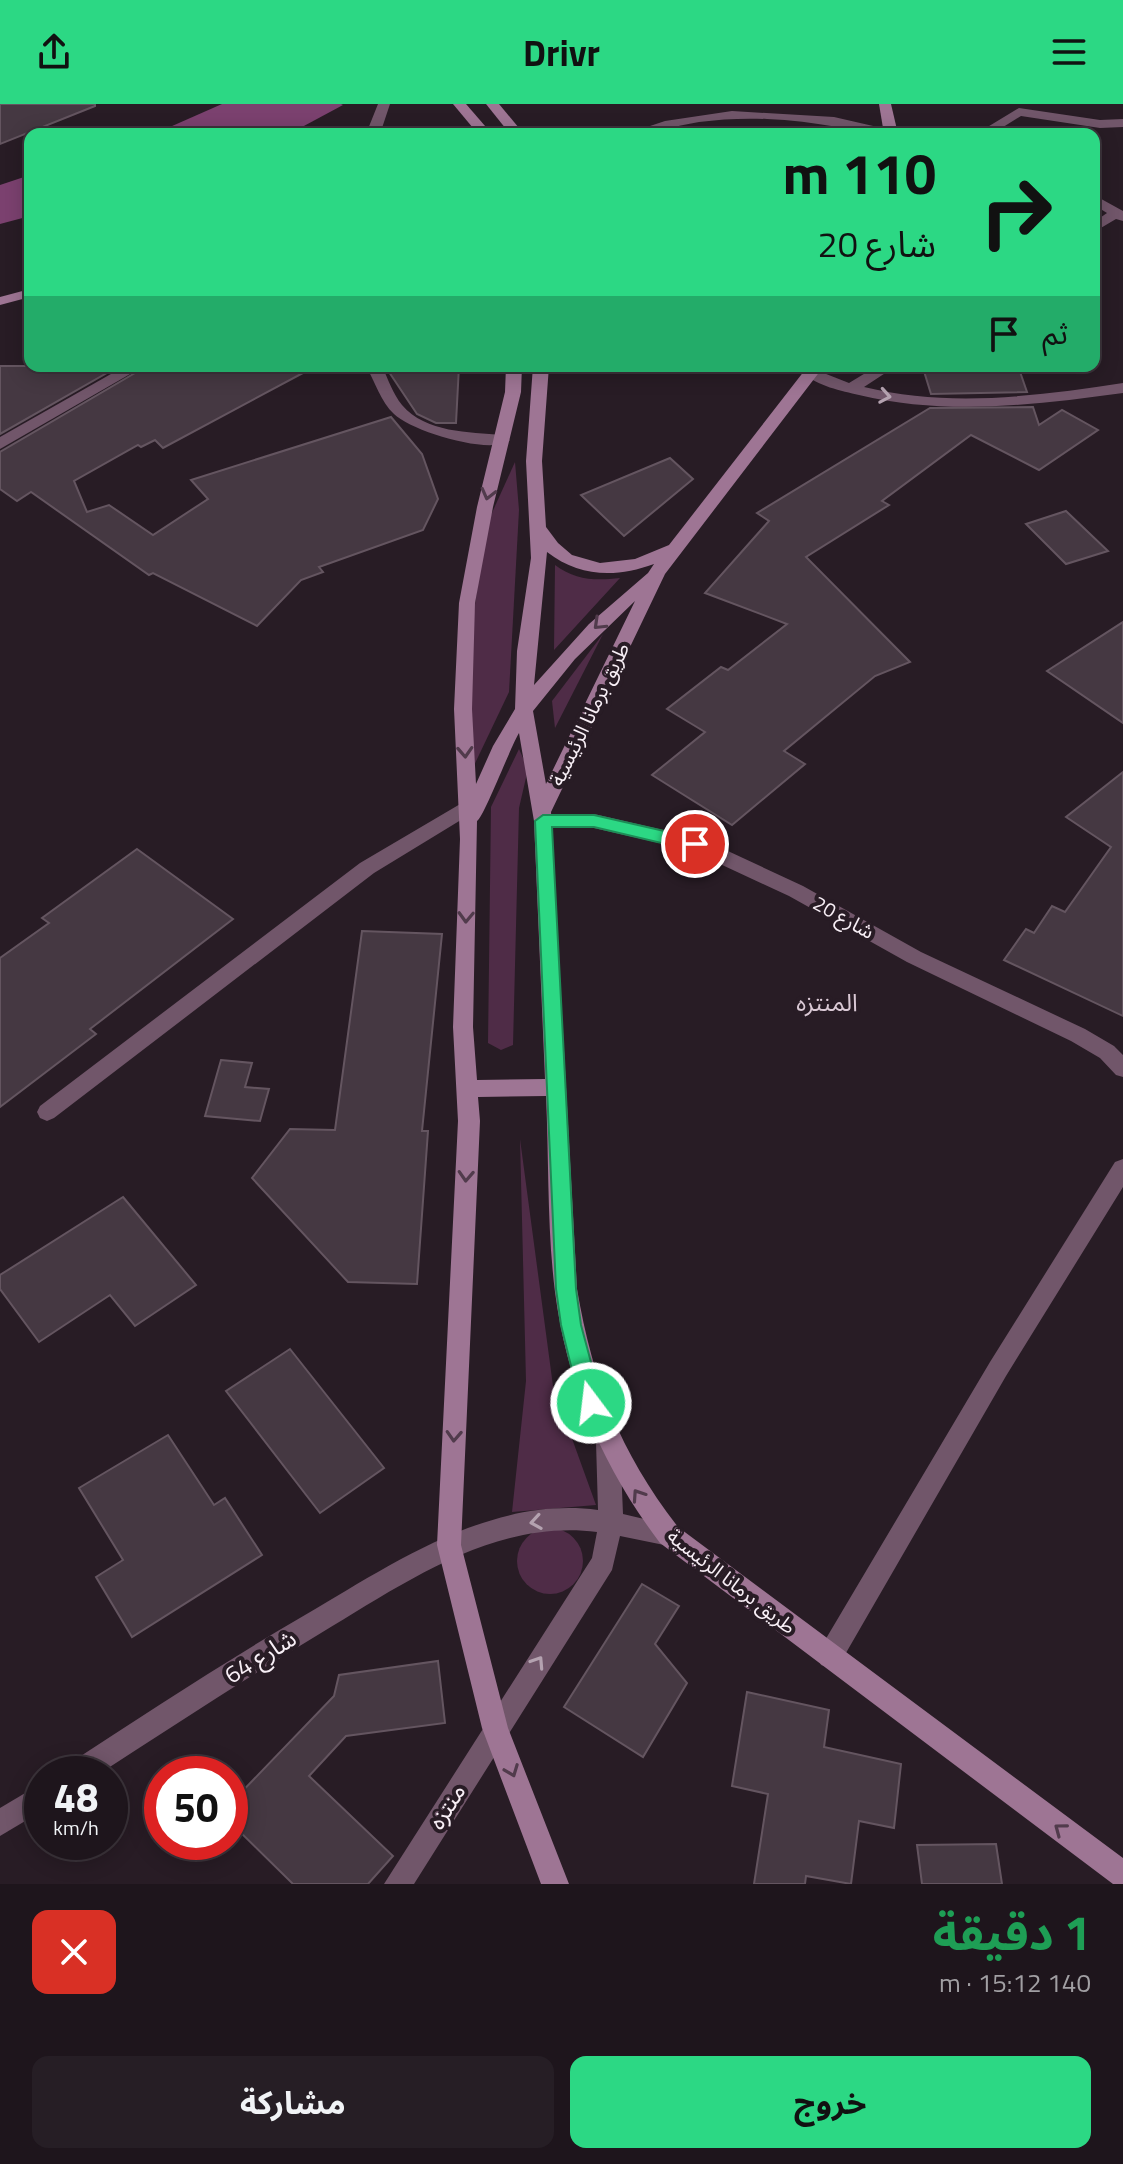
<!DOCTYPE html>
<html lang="ar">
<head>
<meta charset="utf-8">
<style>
  :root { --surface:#1e151c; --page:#261e25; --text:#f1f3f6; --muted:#a19fa3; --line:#3c343b; --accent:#2cd884 }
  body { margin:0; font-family:"Titillium Web","Noto Sans Arabic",sans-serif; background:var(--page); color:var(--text); direction:rtl; height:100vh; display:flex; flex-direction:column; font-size:30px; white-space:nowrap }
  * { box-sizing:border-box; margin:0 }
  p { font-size:26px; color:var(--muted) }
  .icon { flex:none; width:44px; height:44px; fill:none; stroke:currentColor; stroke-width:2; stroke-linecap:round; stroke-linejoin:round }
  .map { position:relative; height:1780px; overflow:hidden; direction:ltr }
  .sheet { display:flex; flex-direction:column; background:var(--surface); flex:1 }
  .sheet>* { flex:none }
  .hud { position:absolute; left:24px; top:24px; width:1076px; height:244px; border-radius:16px; box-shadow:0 4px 20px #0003,0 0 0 2px var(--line); direction:rtl; background:#2cd884; color:#111; overflow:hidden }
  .speed { position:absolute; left:24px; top:1652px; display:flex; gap:16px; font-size:40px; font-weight:700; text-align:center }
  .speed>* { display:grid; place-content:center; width:104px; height:104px; border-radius:50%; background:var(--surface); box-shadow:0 4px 20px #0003,0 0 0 2px var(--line); line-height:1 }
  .speed small { font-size:20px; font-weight:400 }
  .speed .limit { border:12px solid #d22; background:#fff; color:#111 }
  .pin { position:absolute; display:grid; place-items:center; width:68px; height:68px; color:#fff; margin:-34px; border:4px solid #fff; border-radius:50%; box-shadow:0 2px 8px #0007 }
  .me { position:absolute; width:88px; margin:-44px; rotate:345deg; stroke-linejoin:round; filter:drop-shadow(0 0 6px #0008) }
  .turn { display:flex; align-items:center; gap:28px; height:168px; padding:0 32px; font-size:36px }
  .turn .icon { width:104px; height:104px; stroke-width:2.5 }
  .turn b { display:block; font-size:56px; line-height:68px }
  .then { display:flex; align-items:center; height:76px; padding:0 32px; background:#0003; gap:16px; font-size:30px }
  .round { display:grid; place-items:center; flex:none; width:84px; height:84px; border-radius:16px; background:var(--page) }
  .overview { display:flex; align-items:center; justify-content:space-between; height:136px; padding:0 32px }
  h1 { font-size:48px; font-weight:700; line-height:60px; color:#1e9e55 }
  .button { display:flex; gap:16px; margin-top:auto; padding:16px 32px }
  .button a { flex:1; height:92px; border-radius:16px; background:var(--accent); color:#111; font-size:32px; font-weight:700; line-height:92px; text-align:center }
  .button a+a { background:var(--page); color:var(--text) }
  header { display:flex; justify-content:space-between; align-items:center; height:104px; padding:0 32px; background:var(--accent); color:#111; font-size:36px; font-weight:700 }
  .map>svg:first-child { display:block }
  .green { fill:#4f2c47 }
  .forest { fill:#7b416f }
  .building { fill:#453842; stroke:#645560; stroke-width:2 }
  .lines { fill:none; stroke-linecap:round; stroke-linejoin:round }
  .street { fill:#71566a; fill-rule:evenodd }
  .secondary { fill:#9e7594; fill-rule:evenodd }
  .oneway { stroke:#b4a2b0 }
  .oneway2 { stroke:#513b4c }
  .route { fill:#2cd884; stroke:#1d8c56; stroke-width:2 }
  .labels { text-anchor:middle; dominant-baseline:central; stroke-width:8; stroke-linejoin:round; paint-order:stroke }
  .street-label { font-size:20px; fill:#f8eff6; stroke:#281c25 }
  .quarter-label { font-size:24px; fill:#dac9d5; stroke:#281c25 }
  .near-street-label { font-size:24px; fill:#f8eff6; stroke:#281c25 }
</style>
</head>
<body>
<header><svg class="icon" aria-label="menu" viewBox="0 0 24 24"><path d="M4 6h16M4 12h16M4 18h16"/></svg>Drivr<svg class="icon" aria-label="share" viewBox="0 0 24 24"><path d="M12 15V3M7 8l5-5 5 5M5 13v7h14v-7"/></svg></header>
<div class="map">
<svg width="1123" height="1780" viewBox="0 0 1123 1780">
  <rect width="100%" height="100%" fill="#281c25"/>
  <g class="green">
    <polygon points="515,358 519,406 509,588 469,672 463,586 486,422"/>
    <path d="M555,461C575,476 595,477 620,474L554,546Z"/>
    <polygon points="603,530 555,624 552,597"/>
    <polygon points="519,645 528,665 519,704 513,941 501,946 488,939 491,703"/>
    <polygon points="520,1035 553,1282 596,1401 512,1408 526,1277"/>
    <circle cx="550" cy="1457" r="33"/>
  </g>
  <g class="forest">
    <polygon points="222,0 341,0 343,1 289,30 154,30"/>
    <polygon points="30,71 30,112 0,120 0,81"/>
  </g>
  <g class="building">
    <polygon points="0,0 95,0 95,2 0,40"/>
    <polygon points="0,262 119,262 0,330"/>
    <polygon points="147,262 316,262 163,344 155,336 141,343 138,341 74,377 87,408 109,401 153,431 208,395 191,376 391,313 422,350 438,395 423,426 319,463 323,468 301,476 257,522 153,469 149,471 31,388 17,397 0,385 0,348"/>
    <polygon points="385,262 459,262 456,319 436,319 417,310"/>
    <polygon points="934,262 1018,262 1027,288 931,290 923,264"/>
    <polygon points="1033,303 1039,321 1062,306 1098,326 1039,366 971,331 882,397 889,401 806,453 910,558 875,572 784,647 805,660 732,721 652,671 705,628 667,605 721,563 728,566 787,520 705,489 769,417 757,409 930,304"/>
    <polygon points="670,354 693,375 624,432 581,391"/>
    <polygon points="1066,407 1108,447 1066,460 1026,420"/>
    <polygon points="1123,518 1123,619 1047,567"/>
    <polygon points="1123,668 1123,912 1004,856 1026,825 1034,829 1052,802 1065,808 1111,743 1066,713"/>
    <polygon points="137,745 233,815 90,925 96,930 0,1003 0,854 49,819 42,814"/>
    <polygon points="362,827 442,830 422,1027 428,1027 417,1180 348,1178 252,1074 290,1025 335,1026"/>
    <polygon points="221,956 252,959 245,983 269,985 260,1017 205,1012"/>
    <polygon points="123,1093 196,1181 135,1222 110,1191 39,1238 0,1185 0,1171"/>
    <polygon points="290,1245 384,1364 320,1409 226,1287"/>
    <polygon points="168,1331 214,1401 225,1394 262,1451 132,1533 96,1473 123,1456 79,1384"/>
    <polygon points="642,1480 679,1502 655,1540 687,1579 643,1653 564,1603"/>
    <polygon points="438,1557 445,1619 346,1632 309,1672 393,1752 368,1780 293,1780 230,1718 230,1700 334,1592 339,1571"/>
    <polygon points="747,1588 829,1606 824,1643 901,1660 894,1724 859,1717 851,1780 806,1772 805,1780 754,1780 768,1690 732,1682"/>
    <polygon points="996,1740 1002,1780 922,1780 917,1741"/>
  </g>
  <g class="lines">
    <g class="street">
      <polygon points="378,0 390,0 380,30 366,30"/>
      <polygon points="1019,4 1100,16 1123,15 1123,23 1100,24 1021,12 992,30 976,30"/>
      <path d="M732,7L834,13L908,30C861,30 814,16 767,15C744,14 721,15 699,18C674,22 652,30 626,30L665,17Z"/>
      <polygon points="1094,91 1123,107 1123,117 1116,115 1094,128 1094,118 1107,109 1094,101"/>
      <polygon points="125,262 144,262 0,345 0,333"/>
      <path d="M366,262H382C388,275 393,290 402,301C426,329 469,328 502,331L510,336C492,352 411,327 394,310C381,298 375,278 366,262Z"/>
      <path d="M877,262H896L864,283C950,304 1037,292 1123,279V289C1034,301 947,312 859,291C842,287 817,282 803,269L811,264L849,279Z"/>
      <polygon points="467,696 476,703 474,708 374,769 54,1014 47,1017 40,1014 37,1008 40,1002 360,759"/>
      <polygon points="543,710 594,710 702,735 803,782 921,848 1085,925 1114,942 1123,951 1123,973 1116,971 1100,954 1071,937 907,858 789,792 690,746 594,724 536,722 534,717 536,712"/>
      <polygon points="1123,1055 1123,1083 1006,1272 839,1561 830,1564 821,1561 817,1552 821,1543 990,1258 1115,1058"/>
      <path d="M608,1327L616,1330L620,1338L623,1410L678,1423L681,1431L678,1439L669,1442L620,1432L612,1466L414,1780H384L592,1454L597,1428C494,1415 405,1479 321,1529C246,1574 173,1622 99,1670H63L67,1661C145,1610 224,1558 305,1511C394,1459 490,1392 598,1406L596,1338L600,1330Z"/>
      <polygon points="42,1679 42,1707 0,1732 0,1704"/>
    </g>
    <g class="secondary">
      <polygon points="453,0 466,0 492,30 478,30"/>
      <polygon points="486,0 499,0 524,30 510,30"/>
      <polygon points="879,0 891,0 898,30 884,30"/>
      <polygon points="30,185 30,193 0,201 0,193"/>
      <path d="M506,262H522L521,288L493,403L475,499L472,605L476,680L493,642L515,605L517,547L531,454L526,357L533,262H549L542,357L546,423L558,439L572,451L600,459L635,455L669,441L808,262H824L665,470L551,708L577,1185C593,1278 620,1348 678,1423L1123,1754V1780H1113L660,1439C604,1365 567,1281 555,1188C547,1124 549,1056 546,992L478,993L480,1017L461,1441L508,1624L569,1780H541L482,1624L437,1441L458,1017L453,923L460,735L454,605L459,499L477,403L505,288ZM547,448C579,473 616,474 654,460L648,469L589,520L534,581ZM635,497L546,680L533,607L575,555ZM519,629L534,717L545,975L477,976L473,923L477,717C484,713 510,644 519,629Z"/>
    </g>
  </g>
  <defs><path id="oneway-chevron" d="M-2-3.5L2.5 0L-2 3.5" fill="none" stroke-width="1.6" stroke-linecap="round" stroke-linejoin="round" transform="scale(2)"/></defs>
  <g class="oneway">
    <use href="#oneway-chevron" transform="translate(885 292) rotate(10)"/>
    <use href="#oneway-chevron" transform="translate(536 1418) rotate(171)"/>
    <use href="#oneway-chevron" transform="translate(538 1558) rotate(-57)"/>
  </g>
  <g class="oneway2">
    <use href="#oneway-chevron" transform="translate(488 390) rotate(104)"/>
    <use href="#oneway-chevron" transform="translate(599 520) rotate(136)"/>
    <use href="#oneway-chevron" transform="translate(465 648) rotate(87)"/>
    <use href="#oneway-chevron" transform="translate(466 813) rotate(92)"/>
    <use href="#oneway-chevron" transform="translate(466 1072) rotate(93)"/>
    <use href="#oneway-chevron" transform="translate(454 1332) rotate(93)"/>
    <use href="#oneway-chevron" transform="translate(638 1391) rotate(-124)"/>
    <use href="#oneway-chevron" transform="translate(512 1667) rotate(69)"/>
    <use href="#oneway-chevron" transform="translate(1060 1725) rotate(-143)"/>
  </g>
  <polygon class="route" points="543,711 594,711 695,734 703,740 695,747 594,723 552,723 576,1185 581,1221 602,1299 598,1305 591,1308 584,1305 580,1299 561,1221 556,1185 535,717"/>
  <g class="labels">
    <g class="street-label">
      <text transform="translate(589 610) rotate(-64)">طريق برمانا الرئيسية</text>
      <text transform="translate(844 813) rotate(29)">شارع 20</text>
      <text transform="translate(732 1477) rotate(38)">طريق برمانا الرئيسية</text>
    </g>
    <g class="quarter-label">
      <text x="827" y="898">المنتزه</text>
    </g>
    <g class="near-street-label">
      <text transform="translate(260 1552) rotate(-32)">شارع 64</text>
      <text transform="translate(446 1702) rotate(-58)">منتزه</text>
    </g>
  </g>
</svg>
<div class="speed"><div>48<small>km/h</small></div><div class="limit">50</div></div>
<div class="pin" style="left:695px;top:740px;background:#d93025"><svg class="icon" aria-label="arrive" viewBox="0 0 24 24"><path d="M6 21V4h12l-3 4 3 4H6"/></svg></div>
<svg class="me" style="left:591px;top:1299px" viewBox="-20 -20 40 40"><circle r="17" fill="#2cd884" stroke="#fff" stroke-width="3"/><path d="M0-11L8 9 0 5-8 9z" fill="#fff"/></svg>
<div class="hud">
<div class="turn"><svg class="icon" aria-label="right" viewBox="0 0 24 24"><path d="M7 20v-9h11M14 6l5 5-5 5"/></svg><div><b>110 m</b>شارع 20</div></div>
<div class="then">ثم<svg class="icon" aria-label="arrive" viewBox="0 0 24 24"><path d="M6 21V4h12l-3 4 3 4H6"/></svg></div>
</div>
</div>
<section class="sheet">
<div class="overview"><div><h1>1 دقيقة</h1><p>140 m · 15:12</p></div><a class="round" style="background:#d93025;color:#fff"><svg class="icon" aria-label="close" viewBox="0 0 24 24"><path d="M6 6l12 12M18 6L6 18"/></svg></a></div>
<div class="button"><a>خروج</a><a>مشاركة</a></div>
</section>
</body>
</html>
